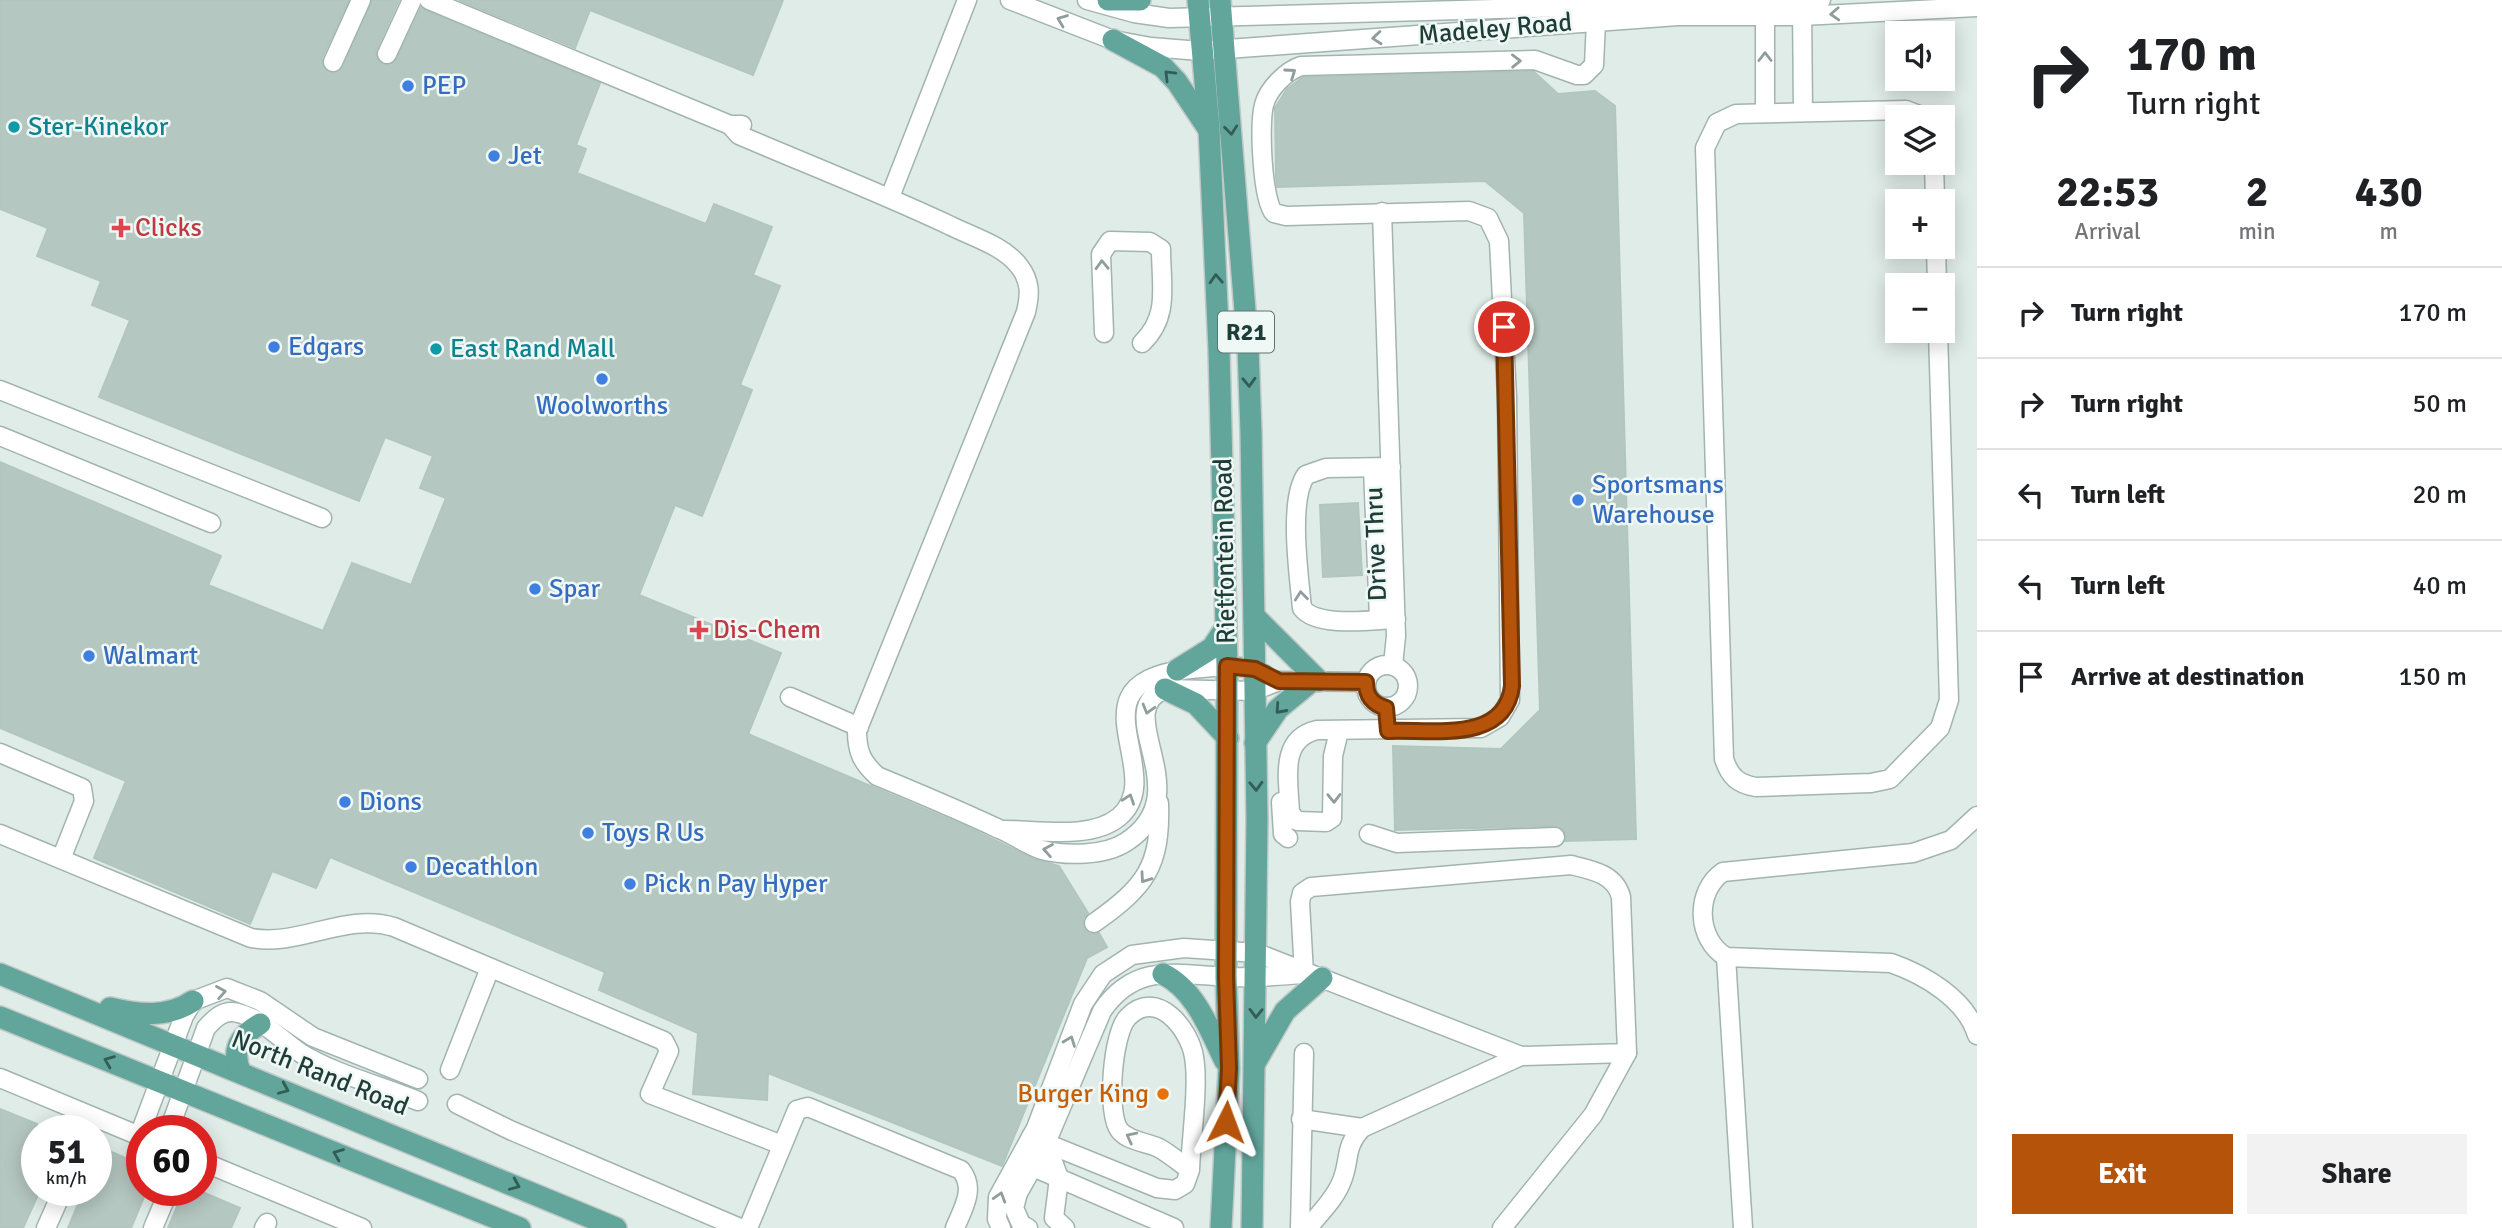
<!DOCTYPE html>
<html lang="en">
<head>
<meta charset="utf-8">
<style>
  :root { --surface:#fff; --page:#f2f2f2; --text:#202124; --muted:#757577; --line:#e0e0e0; --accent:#b45309 }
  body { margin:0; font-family:Signika,sans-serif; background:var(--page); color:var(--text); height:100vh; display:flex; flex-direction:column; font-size:26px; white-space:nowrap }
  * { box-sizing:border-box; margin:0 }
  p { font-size:23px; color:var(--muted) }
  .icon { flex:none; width:38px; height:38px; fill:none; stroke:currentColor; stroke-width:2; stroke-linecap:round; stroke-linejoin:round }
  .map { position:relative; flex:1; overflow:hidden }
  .side { display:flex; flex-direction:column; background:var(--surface); width:525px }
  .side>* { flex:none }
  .top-card { background:#fff; color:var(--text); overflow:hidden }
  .fabs { position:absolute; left:1885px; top:21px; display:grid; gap:14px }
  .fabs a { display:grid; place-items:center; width:70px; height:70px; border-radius:0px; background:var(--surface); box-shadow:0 4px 18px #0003; font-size:35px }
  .speed { position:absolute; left:21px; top:1115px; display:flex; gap:14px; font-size:35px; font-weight:700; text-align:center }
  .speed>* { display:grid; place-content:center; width:91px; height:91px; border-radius:50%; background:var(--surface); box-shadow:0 4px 18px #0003; line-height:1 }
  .speed small { font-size:18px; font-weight:400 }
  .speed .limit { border:10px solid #d22; background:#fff; color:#111 }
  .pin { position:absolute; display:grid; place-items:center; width:60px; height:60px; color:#fff; margin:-30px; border:4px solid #fff; border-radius:50%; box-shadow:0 2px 7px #0007 }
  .me { position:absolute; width:77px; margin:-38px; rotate:3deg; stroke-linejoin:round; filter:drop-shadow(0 0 5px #0008) }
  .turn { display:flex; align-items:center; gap:24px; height:147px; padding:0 35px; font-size:32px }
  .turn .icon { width:91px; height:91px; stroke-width:2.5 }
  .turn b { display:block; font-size:49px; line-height:60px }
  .eta { display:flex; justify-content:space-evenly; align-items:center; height:119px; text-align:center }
  .eta b { font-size:42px; font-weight:700; line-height:49px }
  .action { display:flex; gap:14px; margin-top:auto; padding:14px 35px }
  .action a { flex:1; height:80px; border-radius:0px; background:var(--accent); color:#fff; font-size:28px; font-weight:700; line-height:80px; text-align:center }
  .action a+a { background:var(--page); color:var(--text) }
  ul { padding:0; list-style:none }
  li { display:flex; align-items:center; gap:21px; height:91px; padding:0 35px; border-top:2px solid var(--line) }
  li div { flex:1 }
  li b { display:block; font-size:26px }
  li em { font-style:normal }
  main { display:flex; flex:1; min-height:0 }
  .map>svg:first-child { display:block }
  .building { fill:#b5c7c1; stroke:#b2c6c0; stroke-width:2 }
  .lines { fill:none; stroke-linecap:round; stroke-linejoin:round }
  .minor-casing { stroke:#a2b4b0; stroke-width:21 }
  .major-casing { stroke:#c0c9c7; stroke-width:24 }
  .minor { stroke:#fff; stroke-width:18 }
  .major { stroke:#61a59b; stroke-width:21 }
  .oneway { stroke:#8f9e9c }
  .oneway2 { stroke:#335c56 }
  .route-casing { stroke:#753606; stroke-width:18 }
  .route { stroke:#b45309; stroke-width:12 }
  .shop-dot { fill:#3f7fe0; stroke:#f0f8f5; stroke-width:2.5 }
  .culture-dot { fill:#0f9aa8; stroke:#f0f8f5; stroke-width:2.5 }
  .health-dot { fill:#e0444e; stroke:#f0f8f5; stroke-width:2.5 }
  .food-dot { fill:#e8710a; stroke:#f0f8f5; stroke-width:2.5 }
  .labels { text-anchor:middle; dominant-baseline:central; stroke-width:5; stroke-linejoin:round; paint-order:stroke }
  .shield { fill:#f0f8f5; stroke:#5e7571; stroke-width:2 }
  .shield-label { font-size:24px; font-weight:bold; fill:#1f3d38 }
  .street-label { font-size:26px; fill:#1f3d38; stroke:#f0f8f5 }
  .shop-label { font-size:26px; fill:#366cbe; stroke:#f0f8f5; text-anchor:start }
  .culture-label { font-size:26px; fill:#0d838f; stroke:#f0f8f5; text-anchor:start }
  .health-label { font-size:26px; fill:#be3a42; stroke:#f0f8f5; text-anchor:start }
  .food-label { font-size:26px; fill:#c56008; stroke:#f0f8f5; text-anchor:end }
</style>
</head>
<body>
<main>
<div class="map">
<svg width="1977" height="1228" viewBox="0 0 1977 1228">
  <rect width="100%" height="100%" fill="#e0ece8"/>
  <g class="building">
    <polygon points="0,0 349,0 322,58 324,69 333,73 343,67 372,0 399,0 376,50 376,56 382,64 389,65 397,59 421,8 600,83 576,145 586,149 577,173 706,224 714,204 772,227 753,275 780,286 740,385 752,390 702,516 675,505 639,595 781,653 748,734 965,826 1032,858 1059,866 1088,913 1083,919 1085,929 1090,934 1099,933 1107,947 1087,958 1002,1166 768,1073 767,1100 693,1094 698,1033 599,990 605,972 330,857 316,888 272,871 250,924 94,858 126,781 0,728 0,462 221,556 208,585 323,631 352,563 411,585 446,498 420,488 433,456 385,437 359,501 99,397 130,320 92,305 101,281 37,256 48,228 0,209"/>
    <polygon points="459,0 783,0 753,75 590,10 575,48"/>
    <polygon points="1533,71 1558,94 1595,91 1615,106 1636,839 1565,841 1564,830 1555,826 1395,830 1393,746 1501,749 1540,710 1524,213 1485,181 1277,187 1276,177 1275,108 1287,89 1303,77"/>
    <polygon points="1358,503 1362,575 1323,577 1320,505"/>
    <polygon points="0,1109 37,1124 37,1197 23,1228 0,1228"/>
    <polygon points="102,1148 142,1165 142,1190 147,1190 131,1228 68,1228 84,1190 96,1190 96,1161"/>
    <polygon points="184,1190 198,1190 240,1208 231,1228 168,1228"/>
  </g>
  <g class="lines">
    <defs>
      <g id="minor">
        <polyline points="429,0 730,125 742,125"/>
        <polyline points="1010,0 1113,40 1151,47 1200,51 1678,16 1802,16 1977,7"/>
        <polyline points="1087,0 1134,13 1169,18 1821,0"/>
        <polyline points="1802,4 1803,112"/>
        <polyline points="1765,8 1765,113"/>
        <polyline points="387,54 412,0"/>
        <polyline points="333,62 361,0"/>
        <path d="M1924,117L1906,110L1736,114L1717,123L1705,148L1724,759C1730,777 1738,784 1756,787L1871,783L1890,779L1940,728L1949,700L1938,331"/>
        <path d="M730,125L739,135C809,165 881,193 951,226C973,237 1004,246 1019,266C1031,281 1030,295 1026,312L857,731C857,752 862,762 877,776C918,793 959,810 999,829C1014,835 1027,845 1042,850C1066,856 1105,856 1126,842C1202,793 1108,712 1165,689L1254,691L1279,681L1366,682"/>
        <polyline points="1934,163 1935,201"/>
        <polyline points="890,197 967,0"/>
        <polyline points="1382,212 1396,636 1393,665"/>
        <polyline points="1936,247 1937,285"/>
        <path d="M1104,333L1101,254L1110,241L1150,242L1161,249C1161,286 1170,316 1142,343"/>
        <polyline points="0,390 322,518"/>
        <polyline points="0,436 211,523"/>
        <path d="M1391,467L1326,468L1306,475C1288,500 1299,576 1302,608C1317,628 1373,620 1396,619"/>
        <polyline points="1373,468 1379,619"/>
        <circle cx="1387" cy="686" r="21"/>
        <polyline points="790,697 859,727"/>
        <path d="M1339,731L1333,756L1332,818L1326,822L1297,821L1290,813C1289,782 1278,739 1317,730L1481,728L1500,717L1510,700L1507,397L1499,241L1488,218L1469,211L1286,216L1274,213C1262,200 1259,124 1264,105C1268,89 1286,71 1301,66L1535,60L1577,75H1584L1594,65L1596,21"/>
        <polyline points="0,753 82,788 84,801 61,859"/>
        <polyline points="1281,802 1283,834 1288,838"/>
        <path d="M1977,816L1951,840L1913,853L1723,872C1695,891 1696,939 1726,957L1891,963C1925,975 1966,999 1977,1035"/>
        <path d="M1005,830C1039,830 1091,840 1119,817C1171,773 1064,681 1191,669C1216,667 1242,662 1264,674"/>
        <path d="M0,834L251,938C300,947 345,912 394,927L664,1041L669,1051L650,1094L782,1145"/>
        <polyline points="1369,834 1397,843 1555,837"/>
        <path d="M1094,923C1145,887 1161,867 1159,803"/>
        <polyline points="1726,957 1743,1228"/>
        <polyline points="450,1070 490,968"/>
        <polyline points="0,1078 142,1137"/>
        <polyline points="457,1104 510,1130 740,1228"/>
        <polyline points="1301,1119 1362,1128"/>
        <path d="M169,1130L206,1028C215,1018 224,1009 238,1013C262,1018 282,1041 302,1054C335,1074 382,1086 418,1101"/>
        <polyline points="139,1136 184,1016 193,1001 227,988 260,1001 313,1037 418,1079"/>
        <path d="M1031,1137L1157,1188L1175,1190L1185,1184L1190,1170C1191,1140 1199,1085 1194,1057C1190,1030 1157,987 1128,1017C1112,1033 1106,1115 1120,1131C1130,1142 1147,1142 1159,1148C1170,1154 1180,1163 1190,1170"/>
        <polyline points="1046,1143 1059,1178 1054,1218 1065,1228"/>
        <polyline points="201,1161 362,1228"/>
        <polyline points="1026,1164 1174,1228"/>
        <polyline points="46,1228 63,1190"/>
        <polyline points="153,1228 169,1190"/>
        <polyline points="264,1228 267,1223"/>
        <path d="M748,1228L797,1110L808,1107L961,1170C976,1189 963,1208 955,1228"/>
        <path d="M1001,1228L997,1219L998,1197L1036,1128L1083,1004L1103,974L1132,955L1184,948L1257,953L1521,1056L1627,1053L1621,897C1615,874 1592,870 1571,865L1311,887L1302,893L1300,902L1304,974"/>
        <path d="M1028,1228L1021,1224L1014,1208L1018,1193L1046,1143L1102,1011C1136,961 1179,975 1230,977C1254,978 1277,976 1301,974"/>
        <polyline points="1300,1228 1304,1053"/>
        <path d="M1308,1228C1319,1214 1334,1200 1341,1183C1351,1161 1343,1148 1362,1128L1521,1056"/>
        <polyline points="1502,1228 1593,1115 1627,1053"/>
      </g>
      <g id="major">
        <polyline points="1108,0 1140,0"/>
        <polyline points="1198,0 1209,128 1219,350 1227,666 1226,977 1229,1069 1221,1228"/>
        <polyline points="1220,0 1248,348 1251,432 1257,820 1252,1228"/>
        <polyline points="1113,40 1163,67 1177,82 1207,127"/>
        <polyline points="1255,617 1319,681"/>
        <polyline points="1177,670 1212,648 1226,627"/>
        <polyline points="1165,689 1196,704 1228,738"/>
        <polyline points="1255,743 1278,709 1312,681"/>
        <polyline points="0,974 616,1228"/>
        <path d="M1163,974C1196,990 1210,1031 1225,1061"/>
        <path d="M110,1008C139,1015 168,1018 193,1001"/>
        <polyline points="0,1017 520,1228"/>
        <polyline points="1255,1063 1285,1011 1322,978"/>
        <path d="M240,1071C231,1049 241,1035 260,1024"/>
      </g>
    </defs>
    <use href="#minor" class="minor-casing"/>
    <use href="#major" class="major-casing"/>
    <use href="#minor" class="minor"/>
    <use href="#major" class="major"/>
  </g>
  <defs><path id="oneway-chevron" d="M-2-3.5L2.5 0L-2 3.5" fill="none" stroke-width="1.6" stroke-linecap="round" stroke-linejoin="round" transform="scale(1.75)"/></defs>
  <g class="oneway">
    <use href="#oneway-chevron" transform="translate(1835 14) rotate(177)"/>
    <use href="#oneway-chevron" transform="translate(1062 20) rotate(-159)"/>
    <use href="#oneway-chevron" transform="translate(1377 38) rotate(175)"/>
    <use href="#oneway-chevron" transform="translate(1765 57) rotate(-90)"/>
    <use href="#oneway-chevron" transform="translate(1516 61) rotate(-1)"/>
    <use href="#oneway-chevron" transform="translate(1291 73) rotate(-35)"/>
    <use href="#oneway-chevron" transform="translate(1102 265) rotate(-92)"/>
    <use href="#oneway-chevron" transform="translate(1301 596) rotate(-96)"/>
    <use href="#oneway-chevron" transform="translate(1148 709) rotate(106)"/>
    <use href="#oneway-chevron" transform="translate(1334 798) rotate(89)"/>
    <use href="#oneway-chevron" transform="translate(1129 799) rotate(-71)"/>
    <use href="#oneway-chevron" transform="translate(1048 850) rotate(-170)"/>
    <use href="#oneway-chevron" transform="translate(1145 878) rotate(125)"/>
    <use href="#oneway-chevron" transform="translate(221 992) rotate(-10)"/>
    <use href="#oneway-chevron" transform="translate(1070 1041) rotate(-69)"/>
    <use href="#oneway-chevron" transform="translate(1131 1137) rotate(-153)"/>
    <use href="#oneway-chevron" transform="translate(1000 1197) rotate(-73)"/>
  </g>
  <g class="oneway2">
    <use href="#oneway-chevron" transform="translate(1169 75) rotate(-135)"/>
    <use href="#oneway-chevron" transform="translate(1231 130) rotate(84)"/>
    <use href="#oneway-chevron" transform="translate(1216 279) rotate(-93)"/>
    <use href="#oneway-chevron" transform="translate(1249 382) rotate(88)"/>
    <use href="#oneway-chevron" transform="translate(1280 709) rotate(132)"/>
    <use href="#oneway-chevron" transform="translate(1256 786) rotate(88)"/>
    <use href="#oneway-chevron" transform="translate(1256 1013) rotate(91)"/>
    <use href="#oneway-chevron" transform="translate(109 1061) rotate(-158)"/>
    <use href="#oneway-chevron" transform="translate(284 1089) rotate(23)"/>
    <use href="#oneway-chevron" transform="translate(338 1154) rotate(-158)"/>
    <use href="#oneway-chevron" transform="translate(515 1185) rotate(23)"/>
  </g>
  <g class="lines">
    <defs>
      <path id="route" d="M1226,1122L1229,1069L1226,977L1227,666L1255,669L1279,681L1366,682C1366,696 1372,704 1386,708L1388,731C1432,729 1505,744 1512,686L1504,327"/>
    </defs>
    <use href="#route" class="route-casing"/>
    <use href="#route" class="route"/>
  </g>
  <g class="shop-dot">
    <circle cx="408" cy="86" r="7"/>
    <circle cx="494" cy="156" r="7"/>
    <circle cx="274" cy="347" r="7"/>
    <circle cx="602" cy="379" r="7"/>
    <circle cx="1578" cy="500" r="7"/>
    <circle cx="535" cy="589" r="7"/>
    <circle cx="89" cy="656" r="7"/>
    <circle cx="345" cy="802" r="7"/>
    <circle cx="588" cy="833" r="7"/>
    <circle cx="411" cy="867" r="7"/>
    <circle cx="630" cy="884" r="7"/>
  </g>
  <g class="culture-dot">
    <circle cx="14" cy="127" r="7"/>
    <circle cx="436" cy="349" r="7"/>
  </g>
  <g class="health-dot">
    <path d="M117.5 217.5h7v7h7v7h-7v7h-7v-7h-7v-7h7z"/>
    <path d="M695.5 619.5h7v7h7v7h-7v7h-7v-7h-7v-7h7z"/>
  </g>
  <circle class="food-dot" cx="1163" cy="1094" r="7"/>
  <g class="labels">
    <rect class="shield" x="1218" y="311.5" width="56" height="41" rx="5"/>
    <g class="shield-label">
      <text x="1246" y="332">R21</text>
    </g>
    <g class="street-label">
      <text transform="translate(1495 29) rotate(-5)">Madeley Road</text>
      <text transform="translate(1376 544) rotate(-92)">Drive Thru</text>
      <text transform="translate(1225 551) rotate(-91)">Rietfontein Road</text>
      <text transform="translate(320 1073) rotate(22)">North Rand Road</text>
    </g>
    <g class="shop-label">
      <text x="422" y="86">PEP</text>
      <text x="508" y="156">Jet</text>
      <text x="288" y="347">Edgars</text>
      <text x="602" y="406" text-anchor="middle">Woolworths</text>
      <text x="1592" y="485">Sportsmans<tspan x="1592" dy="30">Warehouse</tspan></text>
      <text x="549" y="589">Spar</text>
      <text x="103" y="656">Walmart</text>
      <text x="359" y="802">Dions</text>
      <text x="602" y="833">Toys R Us</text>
      <text x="425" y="867">Decathlon</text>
      <text x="644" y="884">Pick n Pay Hyper</text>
    </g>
    <g class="culture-label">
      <text x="28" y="127">Ster-Kinekor</text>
      <text x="450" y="349">East Rand Mall</text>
    </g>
    <g class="health-label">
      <text x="135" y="228">Clicks</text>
      <text x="713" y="630">Dis-Chem</text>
    </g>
    <g class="food-label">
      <text x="1149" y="1094">Burger King</text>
    </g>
  </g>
</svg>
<div class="fabs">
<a><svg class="icon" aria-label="sound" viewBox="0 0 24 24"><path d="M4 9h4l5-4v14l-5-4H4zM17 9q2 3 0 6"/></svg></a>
<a><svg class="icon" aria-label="layers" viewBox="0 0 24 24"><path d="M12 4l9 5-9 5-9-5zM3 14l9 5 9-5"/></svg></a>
<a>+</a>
<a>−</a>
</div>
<div class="speed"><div>51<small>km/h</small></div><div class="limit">60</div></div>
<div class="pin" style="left:1504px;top:327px;background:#d93025"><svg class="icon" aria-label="arrive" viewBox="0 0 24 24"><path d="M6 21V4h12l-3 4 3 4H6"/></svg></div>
<svg class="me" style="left:1226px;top:1122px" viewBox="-20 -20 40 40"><path d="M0-17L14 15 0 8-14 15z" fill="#b45309" stroke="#fff" stroke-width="4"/></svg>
</div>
<section class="side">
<div class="top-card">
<div class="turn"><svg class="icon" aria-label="right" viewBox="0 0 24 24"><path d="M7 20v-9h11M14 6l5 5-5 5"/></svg><div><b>170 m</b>Turn right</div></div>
</div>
<div class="eta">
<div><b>22:53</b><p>Arrival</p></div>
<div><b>2</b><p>min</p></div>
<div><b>430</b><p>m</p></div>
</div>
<ul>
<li><svg class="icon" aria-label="right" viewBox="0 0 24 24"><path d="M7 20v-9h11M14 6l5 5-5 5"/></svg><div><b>Turn right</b></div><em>170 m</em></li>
<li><svg class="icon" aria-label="right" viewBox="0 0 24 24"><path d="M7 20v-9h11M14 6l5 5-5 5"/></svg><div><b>Turn right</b></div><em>50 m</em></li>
<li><svg class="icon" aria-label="left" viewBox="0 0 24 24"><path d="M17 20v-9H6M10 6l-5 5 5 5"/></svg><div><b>Turn left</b></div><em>20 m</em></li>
<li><svg class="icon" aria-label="left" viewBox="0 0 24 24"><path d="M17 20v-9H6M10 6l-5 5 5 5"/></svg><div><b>Turn left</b></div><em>40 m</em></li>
<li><svg class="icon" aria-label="arrive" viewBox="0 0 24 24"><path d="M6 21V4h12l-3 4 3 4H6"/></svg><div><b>Arrive at destination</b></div><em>150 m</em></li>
</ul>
<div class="action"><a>Exit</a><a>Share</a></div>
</section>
</main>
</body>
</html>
